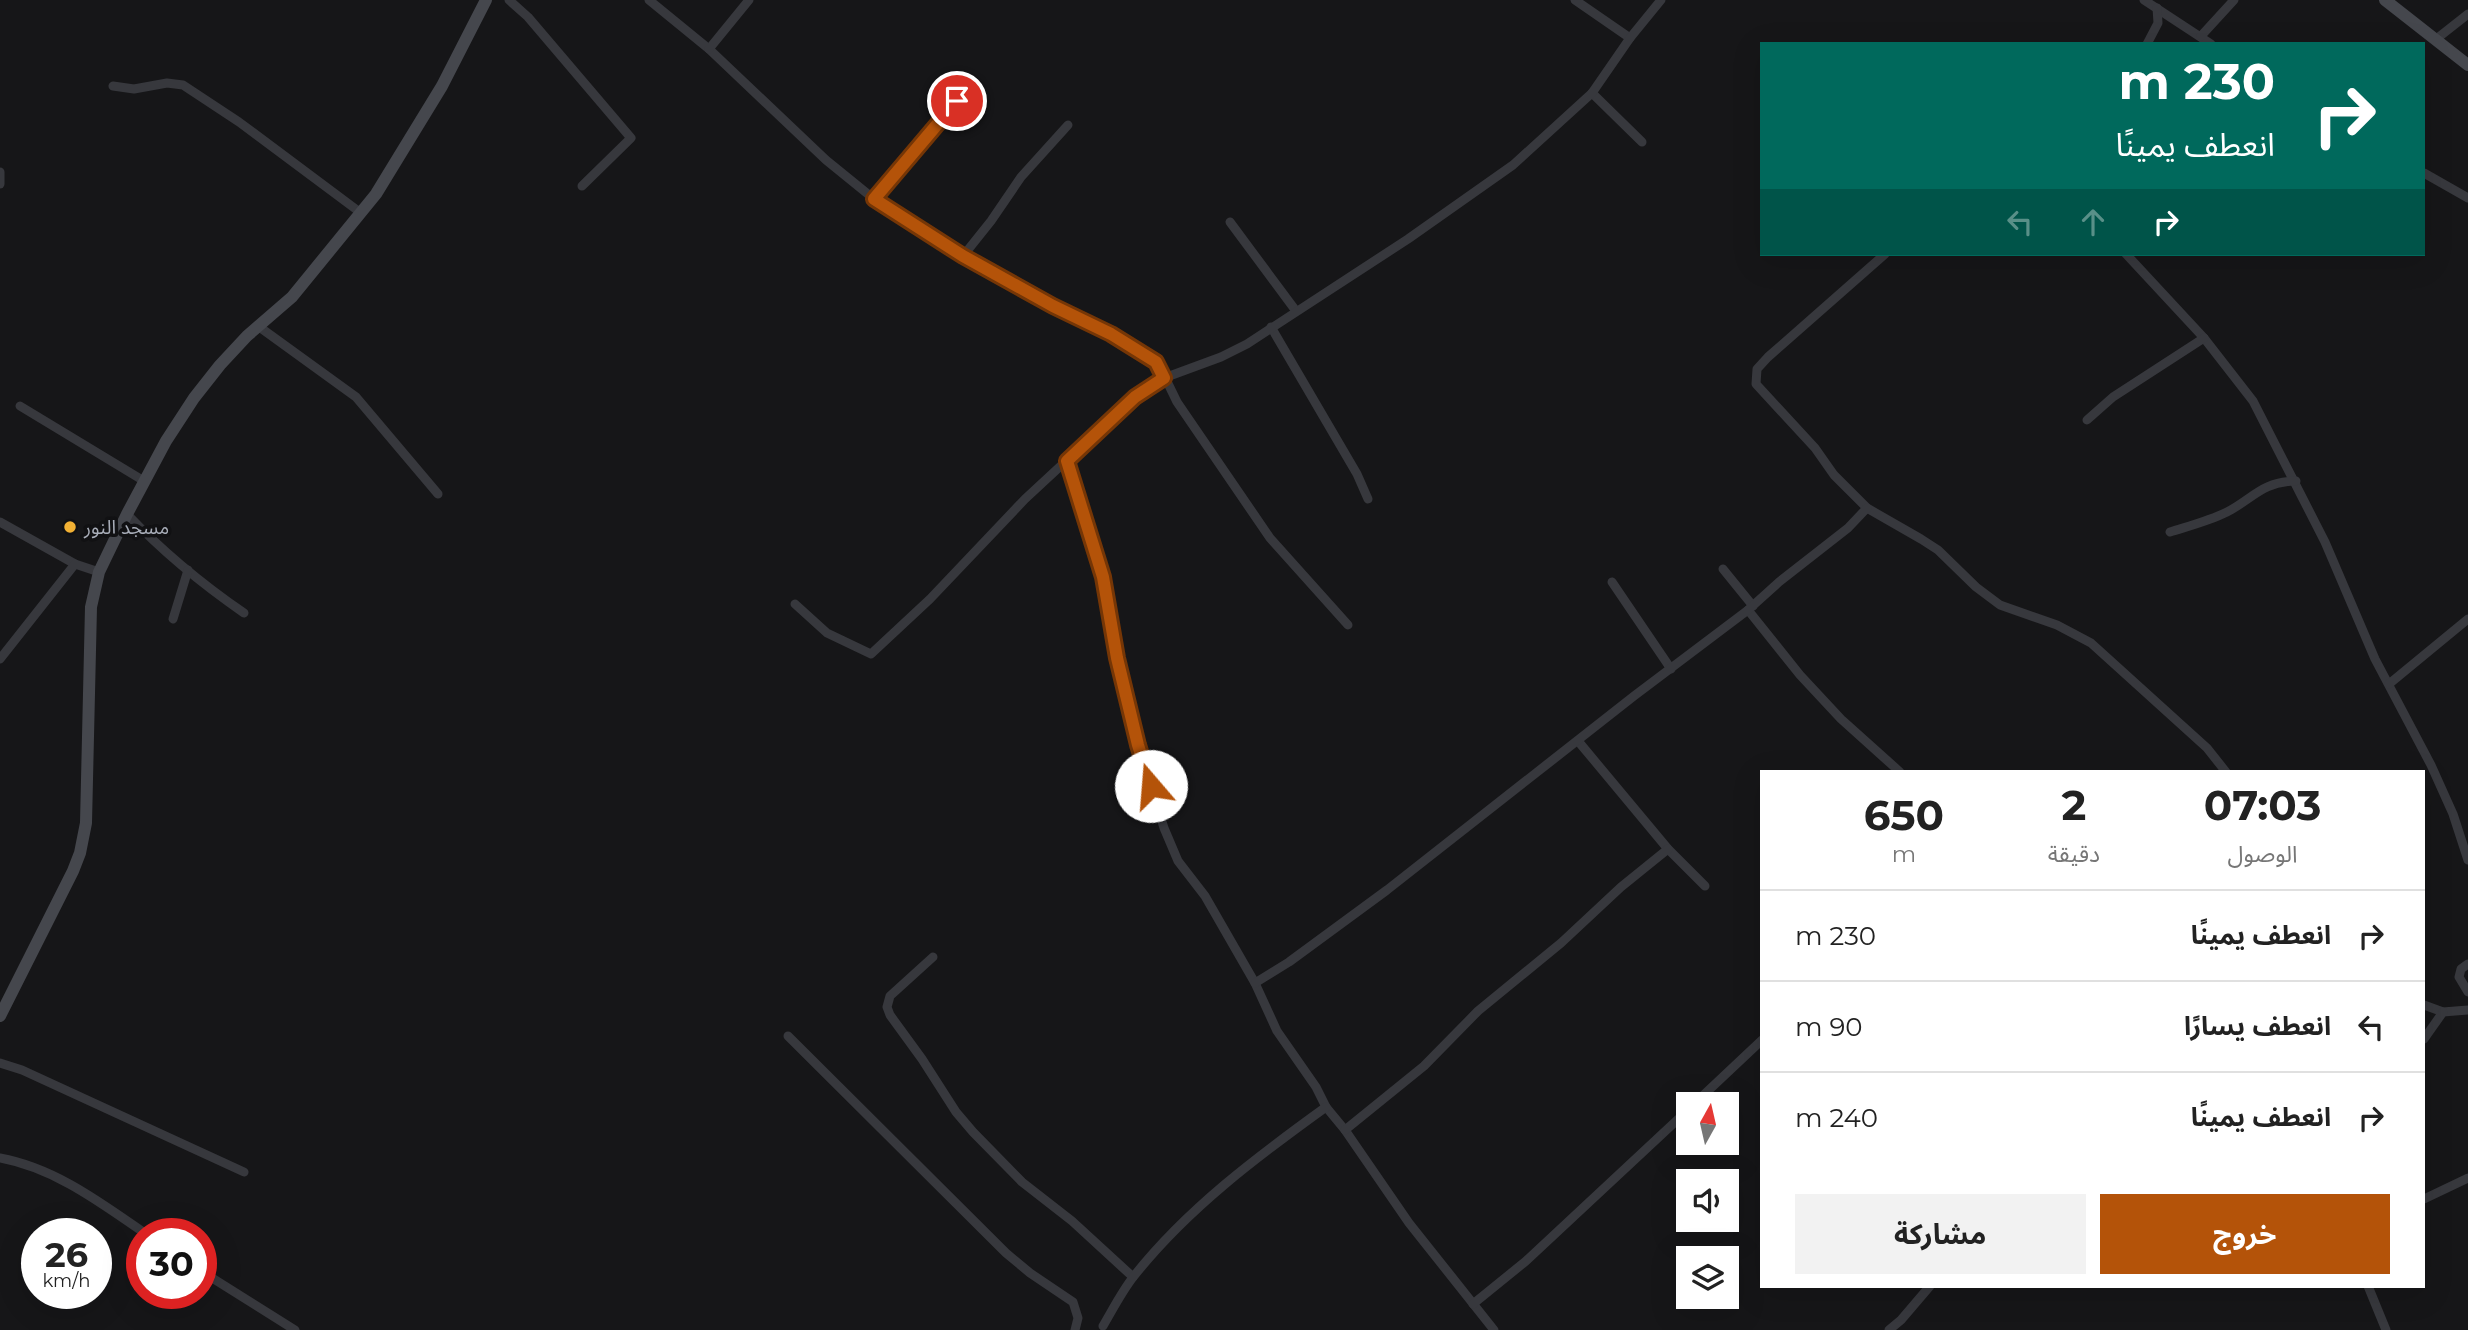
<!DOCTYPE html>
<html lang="ar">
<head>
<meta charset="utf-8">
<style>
  :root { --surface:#fff; --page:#f2f2f2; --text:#222; --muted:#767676; --line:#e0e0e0; --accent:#b45309 }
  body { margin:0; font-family:Montserrat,"Noto Sans Arabic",sans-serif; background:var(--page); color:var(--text); direction:rtl; height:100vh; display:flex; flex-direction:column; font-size:26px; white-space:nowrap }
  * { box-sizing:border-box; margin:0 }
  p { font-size:23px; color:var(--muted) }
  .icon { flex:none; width:38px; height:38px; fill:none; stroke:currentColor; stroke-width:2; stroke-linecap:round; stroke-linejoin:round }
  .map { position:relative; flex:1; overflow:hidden; direction:ltr }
  .drawer { position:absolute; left:1760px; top:770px; width:665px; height:518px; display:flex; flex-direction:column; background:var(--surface); border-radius:0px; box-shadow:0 7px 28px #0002; direction:rtl }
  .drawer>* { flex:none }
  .hud { position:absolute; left:1760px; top:42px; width:665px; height:214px; border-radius:0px; box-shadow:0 7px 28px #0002; direction:rtl; background:#00695c; color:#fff; overflow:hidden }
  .needle { width:46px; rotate:8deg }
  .tools { position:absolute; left:1676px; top:1092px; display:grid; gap:14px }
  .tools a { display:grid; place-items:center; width:63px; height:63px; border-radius:0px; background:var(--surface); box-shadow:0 7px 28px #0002; font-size:35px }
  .speed { position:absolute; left:21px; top:1218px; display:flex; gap:14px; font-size:35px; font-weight:700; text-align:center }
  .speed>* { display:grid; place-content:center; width:91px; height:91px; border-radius:50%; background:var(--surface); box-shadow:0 7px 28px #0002; line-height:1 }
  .speed small { font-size:18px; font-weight:400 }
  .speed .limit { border:10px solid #d22; background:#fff; color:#111 }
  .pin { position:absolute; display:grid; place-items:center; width:60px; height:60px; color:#fff; margin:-30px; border:4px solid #fff; border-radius:50%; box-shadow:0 2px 7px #0007 }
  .me { position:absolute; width:77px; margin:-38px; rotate:342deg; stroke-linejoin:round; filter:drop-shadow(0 0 5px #0008) }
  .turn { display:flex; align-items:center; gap:24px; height:147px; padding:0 35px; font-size:32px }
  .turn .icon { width:91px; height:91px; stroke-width:2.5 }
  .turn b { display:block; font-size:49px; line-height:60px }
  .lanes { display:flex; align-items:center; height:66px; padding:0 35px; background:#0003; justify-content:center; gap:35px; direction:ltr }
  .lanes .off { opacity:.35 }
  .eta { display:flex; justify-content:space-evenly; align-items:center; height:119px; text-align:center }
  .eta b { font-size:42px; font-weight:700; line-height:49px }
  .action { display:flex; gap:14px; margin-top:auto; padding:14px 35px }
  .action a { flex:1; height:80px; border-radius:0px; background:var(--accent); color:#fff; font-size:28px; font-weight:700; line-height:80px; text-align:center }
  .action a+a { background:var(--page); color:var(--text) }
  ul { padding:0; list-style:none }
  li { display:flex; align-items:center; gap:21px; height:91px; padding:0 35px; border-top:2px solid var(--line) }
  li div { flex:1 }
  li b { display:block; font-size:26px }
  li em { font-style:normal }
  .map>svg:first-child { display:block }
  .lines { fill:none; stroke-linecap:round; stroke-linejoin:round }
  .street { stroke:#37383d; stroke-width:9 }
  .secondary { stroke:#45474d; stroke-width:12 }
  .route-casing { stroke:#753606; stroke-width:18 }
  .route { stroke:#b45309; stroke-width:12 }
  .poi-dot { fill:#f2b134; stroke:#111113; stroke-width:2.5 }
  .labels { text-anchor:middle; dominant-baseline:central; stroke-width:7; stroke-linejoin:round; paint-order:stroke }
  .poi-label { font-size:19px; fill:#a8adb8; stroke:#111113; text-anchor:start }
</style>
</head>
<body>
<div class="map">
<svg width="2468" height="1330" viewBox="0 0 2468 1330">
  <rect width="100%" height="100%" fill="#161618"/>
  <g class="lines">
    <g class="street">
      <polyline points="509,0 528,17 631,138 582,186"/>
      <polyline points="649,0 709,49 826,160 874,199 963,256 1053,306 1111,334 1156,362 1161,369 1177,402 1270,538 1348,625"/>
      <polyline points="1575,0 1630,38"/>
      <polyline points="2144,0 2211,44"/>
      <polyline points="2201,36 2234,0"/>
      <polyline points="2435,40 2468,14"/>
      <polyline points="2147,44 2158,23 2157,8"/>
      <polyline points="709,49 749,0"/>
      <polyline points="113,86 134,89 167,83 183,85 239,122 361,213"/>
      <polyline points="1592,93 1642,142"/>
      <polyline points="0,172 0,184"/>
      <polyline points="2424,173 2468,198"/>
      <polyline points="874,199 957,101"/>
      <polyline points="1230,222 1296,311"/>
      <polyline points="1885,254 1768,357 1757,369 1756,384 1815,448 1834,475 1867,508 1921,539 1938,550 1976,587 2000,605 2057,625 2091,643 2207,748 2226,772"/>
      <polyline points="2126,254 2204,338 2253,401 2325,542 2375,659 2431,765 2453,814 2468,860"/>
      <polyline points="963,256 991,221 1021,177 1068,125"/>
      <polyline points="258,326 356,397 438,494"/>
      <polyline points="1271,327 1357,474 1368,499"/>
      <polyline points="20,406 144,481"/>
      <polyline points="2087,420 2113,397 2204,338"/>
      <polyline points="1067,461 1103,577 1117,658 1138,745 1164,828 1178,861 1205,896 1255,983 1277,1031 1316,1087 1326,1107 1345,1130 1409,1223 1494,1330"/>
      <path d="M127,514C162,551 202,584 244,613"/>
      <polyline points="0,522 75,564"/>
      <path d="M2170,532C2189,526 2209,521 2227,512C2254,498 2261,482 2296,481"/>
      <polyline points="1723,569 1753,606"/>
      <polyline points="1612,582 1671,669"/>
      <polyline points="795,604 827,633 871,654 930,599 1025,499 1135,397 1164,378 1221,357 1247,344 1408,239 1513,165 1592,93 1630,38 1661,0"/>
      <polyline points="1748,610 1800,675 1841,719 1900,772"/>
      <polyline points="173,619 188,570"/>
      <polyline points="0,659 75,564 99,572"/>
      <polyline points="2389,684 2468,619"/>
      <polyline points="1578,741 1668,849 1705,886"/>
      <polyline points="933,957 890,996 887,1007 890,1015 922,1059 956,1112 973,1132 1022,1182 1072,1221 1133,1277"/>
      <polyline points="2468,964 2461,969 2459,977 2468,992"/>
      <polyline points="1255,983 1289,962 1387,890 1634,696 1748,610 1779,582 1848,528 1867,508"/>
      <polyline points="2424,1005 2443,1012 2468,1010"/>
      <polyline points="788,1036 1006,1253 1030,1273 1073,1302 1078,1318 1075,1330"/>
      <polyline points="2424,1039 2443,1012"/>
      <polyline points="0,1063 22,1070 244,1172"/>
      <polyline points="1694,1104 1762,1040"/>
      <polyline points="1345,1130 1424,1066 1478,1011 1561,943 1621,887 1668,849"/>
      <path d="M0,1158C55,1168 101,1203 146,1234"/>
      <polyline points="2424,1199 2468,1178"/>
      <polyline points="201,1271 295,1330"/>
      <polyline points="2368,1286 2386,1330"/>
      <polyline points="1473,1304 1526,1261 1689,1109"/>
      <path d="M1103,1326C1113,1309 1122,1291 1134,1276C1187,1209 1258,1156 1326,1107"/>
      <polyline points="1889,1330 1901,1320 1930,1286"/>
    </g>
    <g class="secondary">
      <polyline points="2385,0 2468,65"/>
      <polyline points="0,1016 73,871 80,853 86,823 91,607 99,572 127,514 166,441 194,398 220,365 247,336 292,297 376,194 442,86 486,0"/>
    </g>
  </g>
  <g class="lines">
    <defs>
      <polyline id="route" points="957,101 874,199 963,256 1053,306 1111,334 1156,362 1164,378 1135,397 1067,461 1103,577 1117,658 1138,745 1151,786"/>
    </defs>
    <use href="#route" class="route-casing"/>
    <use href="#route" class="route"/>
  </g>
  <circle class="poi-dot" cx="70" cy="527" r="7"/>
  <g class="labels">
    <g class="poi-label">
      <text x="84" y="527">مسجد النور</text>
    </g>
  </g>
</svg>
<div class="tools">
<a><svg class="needle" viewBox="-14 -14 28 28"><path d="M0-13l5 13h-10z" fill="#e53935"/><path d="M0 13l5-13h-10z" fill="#767676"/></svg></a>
<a><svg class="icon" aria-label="sound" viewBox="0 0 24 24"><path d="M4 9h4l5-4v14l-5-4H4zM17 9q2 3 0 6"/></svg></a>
<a><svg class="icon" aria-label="layers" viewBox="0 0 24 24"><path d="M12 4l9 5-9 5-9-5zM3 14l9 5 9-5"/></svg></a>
</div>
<div class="speed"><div>26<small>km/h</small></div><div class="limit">30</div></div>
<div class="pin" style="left:957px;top:101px;background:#d93025"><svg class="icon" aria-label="arrive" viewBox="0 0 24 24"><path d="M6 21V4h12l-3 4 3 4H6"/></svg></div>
<svg class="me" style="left:1151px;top:786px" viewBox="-20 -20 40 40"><circle r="19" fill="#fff"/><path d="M0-13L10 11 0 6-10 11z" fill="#b45309"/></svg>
<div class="hud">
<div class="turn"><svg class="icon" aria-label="right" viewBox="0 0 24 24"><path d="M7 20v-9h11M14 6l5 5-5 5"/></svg><div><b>230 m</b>انعطف يمينًا</div></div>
<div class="lanes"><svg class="icon off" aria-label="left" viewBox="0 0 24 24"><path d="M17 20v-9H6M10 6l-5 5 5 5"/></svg><svg class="icon off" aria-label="ahead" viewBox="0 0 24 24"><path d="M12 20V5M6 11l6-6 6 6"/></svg><svg class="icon" aria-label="right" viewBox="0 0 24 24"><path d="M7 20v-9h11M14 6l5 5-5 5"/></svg></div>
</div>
<section class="drawer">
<div class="eta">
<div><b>07:03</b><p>الوصول</p></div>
<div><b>2</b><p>دقيقة</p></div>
<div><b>650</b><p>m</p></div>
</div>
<ul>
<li><svg class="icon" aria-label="right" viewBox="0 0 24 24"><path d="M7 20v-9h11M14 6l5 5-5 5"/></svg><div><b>انعطف يمينًا</b></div><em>230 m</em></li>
<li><svg class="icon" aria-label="left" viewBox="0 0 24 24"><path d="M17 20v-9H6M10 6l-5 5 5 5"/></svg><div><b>انعطف يسارًا</b></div><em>90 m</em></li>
<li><svg class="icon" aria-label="right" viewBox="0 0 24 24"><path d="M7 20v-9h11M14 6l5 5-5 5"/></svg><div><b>انعطف يمينًا</b></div><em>240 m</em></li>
</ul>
<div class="action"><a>خروج</a><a>مشاركة</a></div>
</section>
</div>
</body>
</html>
